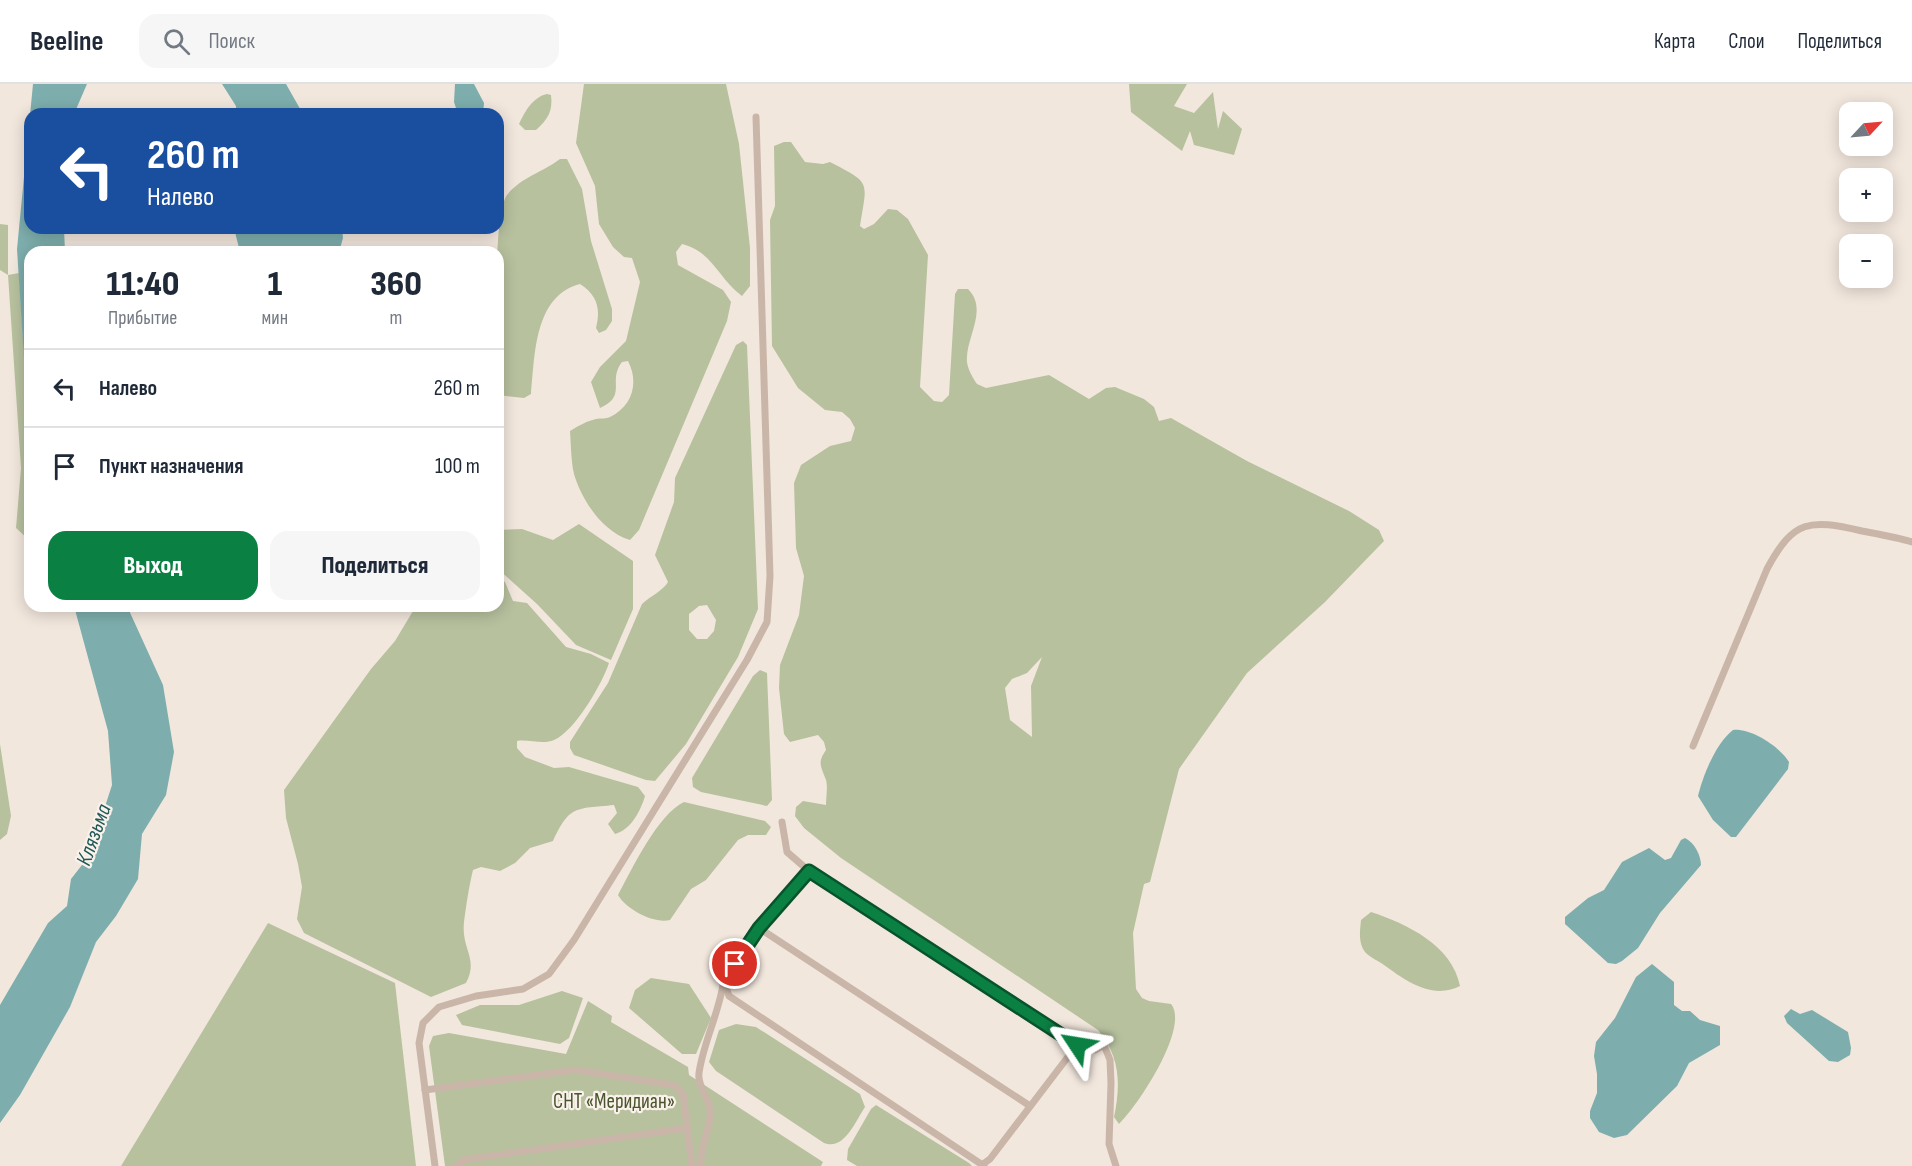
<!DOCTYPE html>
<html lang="ru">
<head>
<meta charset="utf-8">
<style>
  :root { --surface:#fff; --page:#f6f6f7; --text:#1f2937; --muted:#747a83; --line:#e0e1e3; --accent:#0b8043 }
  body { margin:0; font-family:"Sofia Sans Condensed",sans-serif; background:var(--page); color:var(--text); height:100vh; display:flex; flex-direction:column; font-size:22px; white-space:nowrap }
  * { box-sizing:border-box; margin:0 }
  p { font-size:20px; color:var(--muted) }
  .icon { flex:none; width:33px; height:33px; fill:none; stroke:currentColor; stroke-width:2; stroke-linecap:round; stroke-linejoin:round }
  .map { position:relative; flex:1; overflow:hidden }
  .sheet { position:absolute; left:24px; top:162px; width:480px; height:366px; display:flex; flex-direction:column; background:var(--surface); border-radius:18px; box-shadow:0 3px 15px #0003 }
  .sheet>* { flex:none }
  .banner { position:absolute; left:24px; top:24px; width:480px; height:126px; border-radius:18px; box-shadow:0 3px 15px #0003; background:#1a4fa0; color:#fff; overflow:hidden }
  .needle { width:39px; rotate:64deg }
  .tools { position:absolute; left:1839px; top:18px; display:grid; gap:12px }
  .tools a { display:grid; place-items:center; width:54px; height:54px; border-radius:12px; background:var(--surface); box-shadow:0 3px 15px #0003; font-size:30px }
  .pin { position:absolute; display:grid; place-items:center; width:51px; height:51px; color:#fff; margin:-26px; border:3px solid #fff; border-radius:50%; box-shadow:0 2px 6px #0007 }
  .me { position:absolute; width:66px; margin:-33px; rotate:303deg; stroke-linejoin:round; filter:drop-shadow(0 0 4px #0008) }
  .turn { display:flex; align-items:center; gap:21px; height:126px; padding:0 24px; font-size:27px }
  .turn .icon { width:78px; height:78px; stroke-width:2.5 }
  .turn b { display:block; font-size:42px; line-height:51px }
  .eta { display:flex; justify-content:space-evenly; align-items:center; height:102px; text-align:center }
  .eta b { font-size:36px; font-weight:800; line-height:42px }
  .action { display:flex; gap:12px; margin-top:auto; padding:12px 24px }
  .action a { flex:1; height:69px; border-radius:18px; background:var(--accent); color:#fff; font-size:24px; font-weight:800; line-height:69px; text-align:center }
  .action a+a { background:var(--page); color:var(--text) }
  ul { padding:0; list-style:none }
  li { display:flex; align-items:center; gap:18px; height:78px; padding:0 24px; border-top:2px solid var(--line) }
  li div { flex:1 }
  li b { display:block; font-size:22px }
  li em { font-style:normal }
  header { display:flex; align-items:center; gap:36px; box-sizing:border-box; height:84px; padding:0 30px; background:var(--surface); border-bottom:2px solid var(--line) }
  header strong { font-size:28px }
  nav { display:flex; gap:33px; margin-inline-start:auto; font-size:21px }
  .search { width:420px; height:54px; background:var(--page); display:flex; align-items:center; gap:15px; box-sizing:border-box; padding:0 21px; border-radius:18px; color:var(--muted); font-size:22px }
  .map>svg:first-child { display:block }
  .green { fill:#b7c19e; fill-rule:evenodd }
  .water { fill:#7daead }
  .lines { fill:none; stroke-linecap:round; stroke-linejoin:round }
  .street { stroke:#cab6a9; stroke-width:7 }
  .route-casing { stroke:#07532c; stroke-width:15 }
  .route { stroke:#0b8043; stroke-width:10 }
  .labels { text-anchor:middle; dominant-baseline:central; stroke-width:4.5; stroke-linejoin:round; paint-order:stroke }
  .park-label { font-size:21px; fill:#49552d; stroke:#f9f1ea }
  .water-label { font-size:22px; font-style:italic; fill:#1f5857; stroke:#f9f1ea }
</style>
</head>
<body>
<header>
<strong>Beeline</strong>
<div class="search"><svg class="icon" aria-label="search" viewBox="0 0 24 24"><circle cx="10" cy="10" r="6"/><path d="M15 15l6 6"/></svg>Поиск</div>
<nav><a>Карта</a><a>Слои</a><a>Поделиться</a></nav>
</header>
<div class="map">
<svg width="1912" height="1082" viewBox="0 0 1912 1082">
  <rect width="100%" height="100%" fill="#f2e7dd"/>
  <g class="green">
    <path d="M584,0H726L739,60L750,164V202L742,212C717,193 713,168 682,160L676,168L678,181L723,206L731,218L727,237L639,446L630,456C603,448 582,417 574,390C571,377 571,361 570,347C578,342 587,337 596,335C601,334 606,335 610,333C633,322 639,298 628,277L622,278C607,297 628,312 600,324L591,298L600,283L626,257L640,198L632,174L624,173L613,163L599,140L595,102L576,59Z"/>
    <polygon points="1129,0 1187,0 1174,22 1194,29 1213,8 1218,45 1223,27 1242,45 1234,71 1194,61 1190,47 1182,67 1131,28"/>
    <path d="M547,10L551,11C553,27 548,35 536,46H525L519,40C525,27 533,13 547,10Z"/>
    <path d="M784,58H791L805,78L823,80L830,78C872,100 867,96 860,142L864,145L874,140L888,125L897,126L908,135L928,171L920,303L934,317L942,318L949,311L955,210L958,205H968C989,226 965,254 967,278C968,286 973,294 977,300L986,304L1049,291L1089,315L1106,304L1115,303L1144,315L1154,323L1159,337L1171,334L1247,377L1349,427L1379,446L1384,457L1325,518L1247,589L1179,685L1150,798L1144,800L1133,849L1136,905L1142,914L1149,917L1171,920C1190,943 1138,1022 1119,1040L1114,1033C1121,1000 1120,972 1098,946L841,774L804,744L795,732L796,723L803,717L826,721C826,713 828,703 826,696C821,682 817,679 826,666L824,658L818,651L790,658L784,650L779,604L780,581L799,531L804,492L796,464L794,399L801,381L830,362L851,357L855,344L850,335L842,328L825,326L798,304L772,262L770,136L775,122L774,62ZM1042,573L1031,602L1032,653L1010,636L1005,604L1012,595L1027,589Z"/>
    <path d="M560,75H567L582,105L591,157L612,225V237L606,246L599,249L596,244C601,224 597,211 580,200C534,212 535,271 531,310L524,314L498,311C498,274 491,134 507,111C520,94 543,88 560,75Z"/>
    <polygon points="0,140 8,141 8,191 19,189 30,369 30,457 16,444 21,384 8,191 0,186"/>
    <path d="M743,257L747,261L758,525L738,573L686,660L655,697L646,696L574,671L570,664V658L608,599L642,520C650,512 663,507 668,498L655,471L674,418L675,394L736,261ZM707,521L716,536L714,547L707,555H697L689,546V530L699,522Z"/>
    <polygon points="579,440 633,477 633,525 611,576 576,561 537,520 498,485 498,446 522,445 553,456"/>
    <path d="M498,493L505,498L513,517L527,519L566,563L591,570L609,579C602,600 575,647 554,656C543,661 529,655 517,657V664L525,673L554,684L569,683L638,703L645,712C641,726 631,746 615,750L608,740L617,729L614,721C575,725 570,721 553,757L530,764L515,779L500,787L481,783L473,786C469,802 466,822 464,838C461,866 479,874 466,899L431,913L304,849L297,835L302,803L298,780L286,734L284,706L371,585L395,557L416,522H498Z"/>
    <polygon points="760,586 767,589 772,716 767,722 701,708 693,703 692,694 753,592"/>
    <polygon points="0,660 11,732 7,750 0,756"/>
    <path d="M684,718L765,737L771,743L766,751H748L738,756L706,796L691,805L670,836C653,840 626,825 618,811C632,785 658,730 684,718Z"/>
    <path d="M1371,828C1407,840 1452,861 1460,902C1432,916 1406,897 1384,881C1379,877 1369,873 1365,868C1358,859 1360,846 1361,836Z"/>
    <polygon points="268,839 395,899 416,1082 121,1082"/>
    <polygon points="651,894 689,900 711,934 696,970 682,970 629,924 635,906"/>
    <polygon points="562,907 583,914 569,954 560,960 462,941 456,931 480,921 519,921"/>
    <polygon points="588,917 612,932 611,938 688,983 689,991 823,1078 821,1082 445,1082 429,962 433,952 449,949 566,970"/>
    <path d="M736,940L756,943L860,1010L865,1023C855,1038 844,1067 824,1059L716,987L709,978L719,946Z"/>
    <polygon points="876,1021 969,1079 972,1082 857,1082 847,1076 848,1065 871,1025"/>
  </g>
  <g class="water">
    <polygon points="33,0 87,0 74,30 30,30 30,144 64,144 65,168 30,168 30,369 17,165"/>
    <polygon points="222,0 286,0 303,30 236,30 236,22"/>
    <polygon points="455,0 474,0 484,19 483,30 458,30 454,18"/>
    <polygon points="234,144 342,144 343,154 339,168 240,168"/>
    <polygon points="74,522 127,522 163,601 174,668 166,711 142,750 138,795 116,832 96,858 70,923 20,1011 0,1039 0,921 48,839 67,822 71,795 89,772 112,701 108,647"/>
    <path d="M1733,646C1751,644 1780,663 1789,678L1788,685L1736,753H1731L1713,736L1698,712C1703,691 1716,659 1733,646Z"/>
    <path d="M1685,754C1695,759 1701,772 1701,781L1660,829L1638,864L1622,877L1616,880L1608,879L1565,840V833L1588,814L1604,806L1622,778L1649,764L1665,776L1671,774L1681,756Z"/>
    <polygon points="1652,880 1674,898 1674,921 1682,927 1690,927 1700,936 1720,942 1720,961 1689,979 1677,1002 1627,1051 1614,1054 1599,1048 1590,1034 1590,1027 1597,1009 1597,990 1594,972 1596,958 1615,934 1636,893"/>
    <polygon points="1791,925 1800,930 1812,926 1848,948 1851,964 1850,971 1838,978 1829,977 1787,939 1784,932"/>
  </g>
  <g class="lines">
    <g class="street">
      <path d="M1693,662L1767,485C1794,435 1809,435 1862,447C1878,450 1896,453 1912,458"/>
      <polyline points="782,738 787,768 809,787 759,844 724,898 729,912 984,1082"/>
      <polyline points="809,787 1077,961 990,1075 983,1080"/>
      <polyline points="759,844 1030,1022"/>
      <polyline points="1077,961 1095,966 1104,961 1110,976 1111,999 1109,1060 1116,1082"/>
      <polyline points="425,1006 575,986 674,1001 683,1010 692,1082"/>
      <polyline points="435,1082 419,959 423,939 439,923 476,912 523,905 549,890 574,856 747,576 767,538 770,492 756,33"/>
      <polyline points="456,1082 463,1076 687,1044"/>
      <path d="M701,1082C699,1066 709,1049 710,1032C712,1015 697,1005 699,989C703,960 718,931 723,901"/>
    </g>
  </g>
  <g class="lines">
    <defs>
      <polyline id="route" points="735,880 759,844 809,787 1077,961"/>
    </defs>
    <use href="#route" class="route-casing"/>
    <use href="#route" class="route"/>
  </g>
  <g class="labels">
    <g class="park-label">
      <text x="614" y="1017">СНТ «Меридиан»</text>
    </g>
    <g class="water-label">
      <text transform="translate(94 751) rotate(-70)">Клязьма</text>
    </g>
  </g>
</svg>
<div class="tools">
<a><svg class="needle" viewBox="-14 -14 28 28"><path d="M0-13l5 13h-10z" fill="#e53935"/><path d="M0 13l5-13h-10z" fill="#747a83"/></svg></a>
<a>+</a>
<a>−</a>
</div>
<div class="pin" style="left:735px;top:880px;background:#d93025"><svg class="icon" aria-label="arrive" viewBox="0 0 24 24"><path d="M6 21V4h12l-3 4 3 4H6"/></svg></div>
<svg class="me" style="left:1077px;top:961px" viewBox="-20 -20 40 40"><path d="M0-17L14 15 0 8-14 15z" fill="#0b8043" stroke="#fff" stroke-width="4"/></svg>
<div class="banner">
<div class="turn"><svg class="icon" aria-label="left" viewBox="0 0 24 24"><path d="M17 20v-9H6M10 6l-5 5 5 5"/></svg><div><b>260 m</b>Налево</div></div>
</div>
<section class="sheet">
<div class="eta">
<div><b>11:40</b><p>Прибытие</p></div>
<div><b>1</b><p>мин</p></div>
<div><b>360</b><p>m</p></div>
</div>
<ul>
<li><svg class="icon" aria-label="left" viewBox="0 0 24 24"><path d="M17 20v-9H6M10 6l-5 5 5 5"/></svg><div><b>Налево</b></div><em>260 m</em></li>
<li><svg class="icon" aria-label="arrive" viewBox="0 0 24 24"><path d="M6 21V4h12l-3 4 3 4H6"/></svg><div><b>Пункт назначения</b></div><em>100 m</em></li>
</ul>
<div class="action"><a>Выход</a><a>Поделиться</a></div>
</section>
</div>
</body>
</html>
